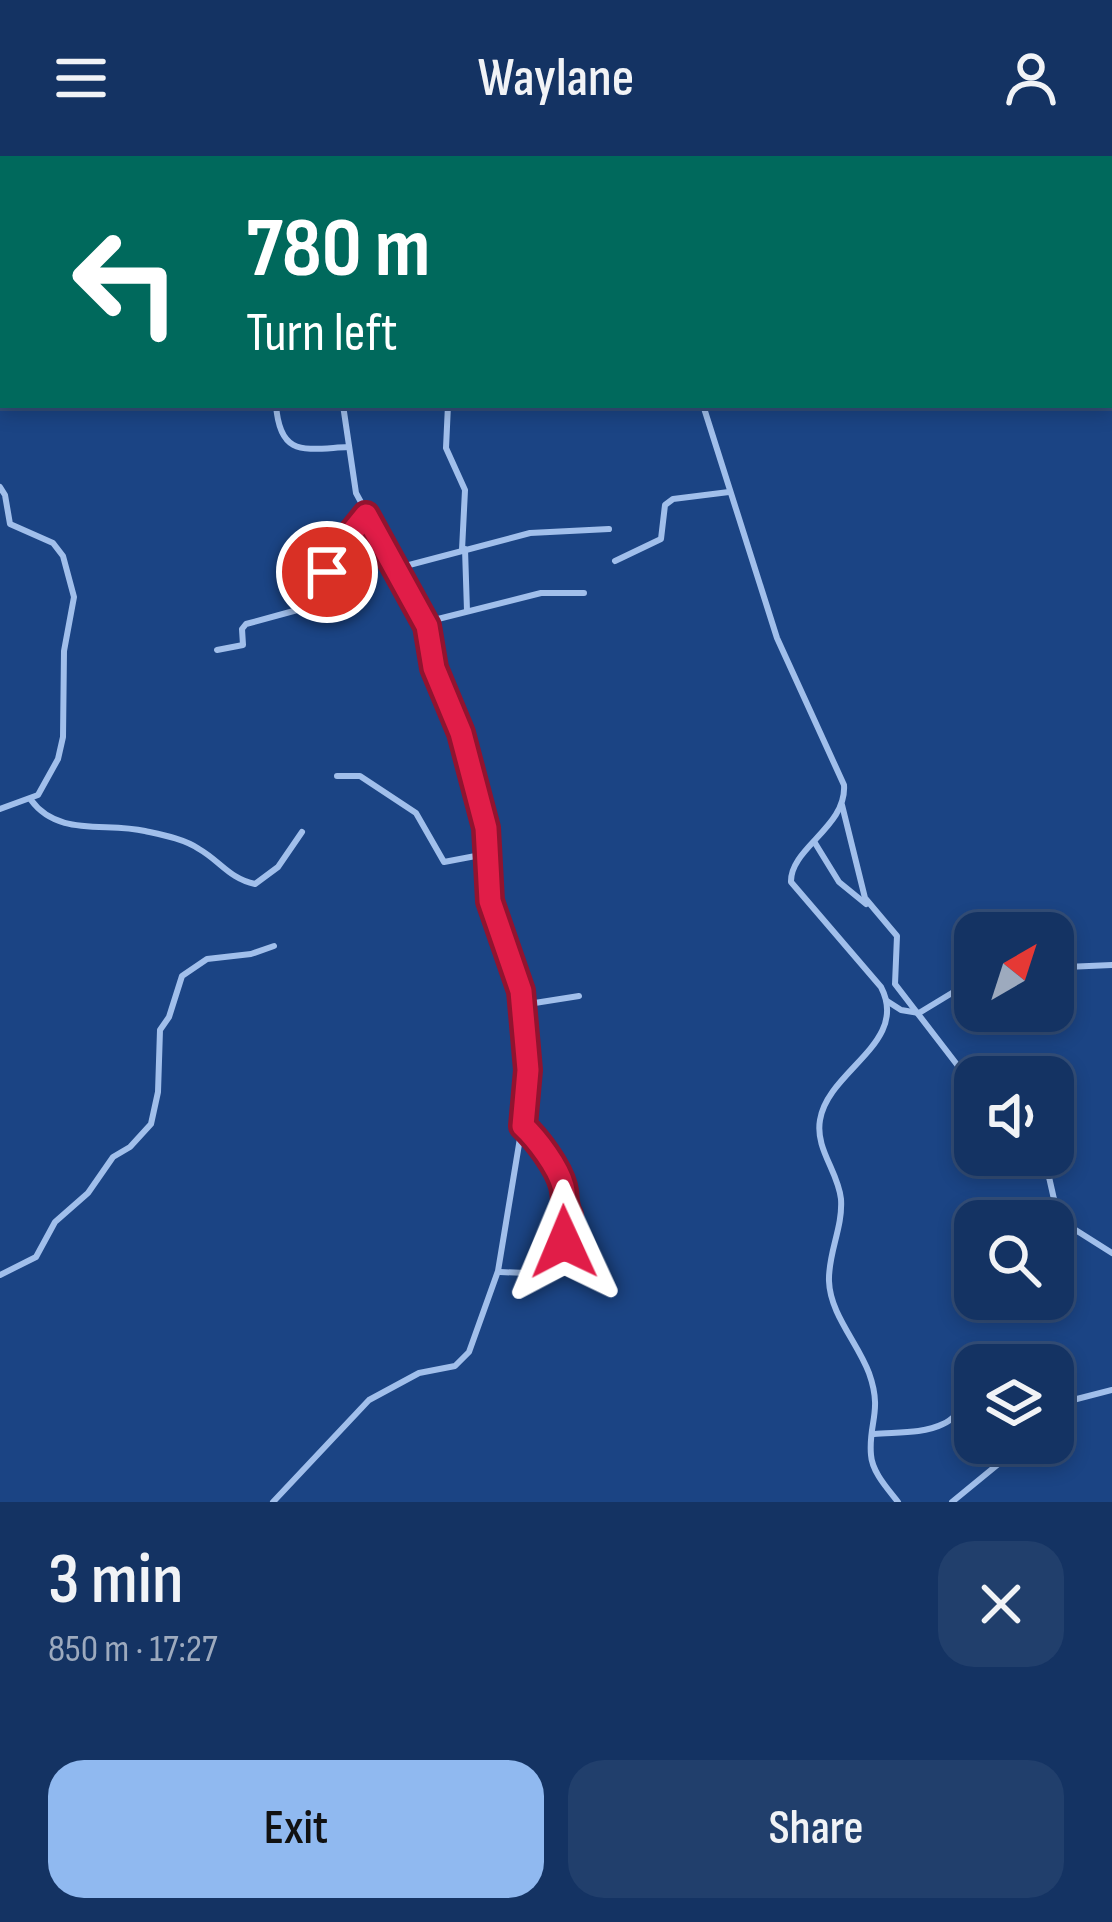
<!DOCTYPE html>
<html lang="en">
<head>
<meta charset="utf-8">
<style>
  :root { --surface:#143363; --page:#213f6c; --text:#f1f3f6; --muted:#9daabe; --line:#334e78; --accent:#90b9f0 }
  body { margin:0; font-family:"Sofia Sans Condensed",sans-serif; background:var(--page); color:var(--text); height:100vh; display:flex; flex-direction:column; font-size:45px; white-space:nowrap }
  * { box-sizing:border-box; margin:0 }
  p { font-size:39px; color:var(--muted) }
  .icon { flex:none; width:66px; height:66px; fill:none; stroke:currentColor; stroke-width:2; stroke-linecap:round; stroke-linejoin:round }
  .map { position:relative; height:1346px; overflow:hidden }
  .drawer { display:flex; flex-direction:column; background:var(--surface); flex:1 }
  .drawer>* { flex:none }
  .banner { position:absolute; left:0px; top:0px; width:1113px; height:252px; box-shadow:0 6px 18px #0003,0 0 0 3px var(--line); background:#00695c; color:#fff; overflow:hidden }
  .needle { width:78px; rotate:39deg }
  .fabs { position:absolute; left:954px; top:756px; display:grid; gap:24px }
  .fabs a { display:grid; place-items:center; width:120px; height:120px; border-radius:24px; background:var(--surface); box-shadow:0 6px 18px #0003,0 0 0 3px var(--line); font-size:60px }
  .pin { position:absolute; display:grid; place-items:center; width:102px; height:102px; color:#fff; margin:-51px; border:6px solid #fff; border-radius:50%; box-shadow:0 3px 12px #0007 }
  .me { position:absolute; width:132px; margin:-66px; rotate:359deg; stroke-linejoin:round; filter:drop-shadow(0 0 9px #0008) }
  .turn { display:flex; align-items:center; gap:42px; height:252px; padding:0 48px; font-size:54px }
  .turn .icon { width:156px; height:156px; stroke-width:2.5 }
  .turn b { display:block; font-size:84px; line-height:102px }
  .round { display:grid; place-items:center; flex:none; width:126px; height:126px; border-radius:36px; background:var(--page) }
  .headline { display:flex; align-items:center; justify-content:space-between; height:204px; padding:0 48px }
  h1 { font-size:72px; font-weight:600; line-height:90px }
  .primary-button { display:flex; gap:24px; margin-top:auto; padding:24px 48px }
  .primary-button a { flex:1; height:138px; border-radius:36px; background:var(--accent); color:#111; font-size:48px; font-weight:600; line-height:138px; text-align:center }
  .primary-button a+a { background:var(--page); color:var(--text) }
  header { display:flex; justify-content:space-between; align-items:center; height:156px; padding:0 48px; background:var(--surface); font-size:54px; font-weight:600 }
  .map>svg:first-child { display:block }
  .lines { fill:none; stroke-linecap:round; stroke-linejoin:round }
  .street { stroke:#a1bfeb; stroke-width:6 }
  .route-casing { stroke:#92132f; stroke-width:30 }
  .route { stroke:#e11d48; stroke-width:21 }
</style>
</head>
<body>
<header><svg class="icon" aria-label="menu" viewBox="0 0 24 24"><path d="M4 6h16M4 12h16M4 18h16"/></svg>Waylane<svg class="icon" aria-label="person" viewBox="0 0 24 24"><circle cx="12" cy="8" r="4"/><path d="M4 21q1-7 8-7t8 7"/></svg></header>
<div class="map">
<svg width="1112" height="1346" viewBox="0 0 1112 1346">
  <rect width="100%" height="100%" fill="#1b4484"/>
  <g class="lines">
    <g class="street">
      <polyline points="303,0 307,3"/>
      <polyline points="714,0 715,3"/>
      <polyline points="52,3 64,3"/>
      <polyline points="337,3 343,0"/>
      <polyline points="439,3 442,0"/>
      <polyline points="0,11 3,10"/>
      <path d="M276,249C280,302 305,293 348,291"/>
      <polyline points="448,249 446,292 465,334 462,394"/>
      <path d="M703,249L777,482L844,629C847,671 790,692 791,726L881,831C910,887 828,914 820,964C815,993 838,1015 841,1043C843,1072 828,1097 829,1125C830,1158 858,1187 869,1217C883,1256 868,1267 871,1299C872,1316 888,1333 898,1346"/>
      <polyline points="0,331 5,339 10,368 53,387 63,400 74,441 64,495 63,581 58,603 38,639 0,653"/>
      <polyline points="465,393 467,455"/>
      <polyline points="615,405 661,383 665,349 673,343 729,336"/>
      <polyline points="394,413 530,377 609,373"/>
      <polyline points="426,466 541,437 584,437"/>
      <polyline points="217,494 243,489 242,473 246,468 301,453 318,441 332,401 366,359"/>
      <polyline points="337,620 360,620 416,657 444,706 486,698"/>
      <path d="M31,644C58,681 105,666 145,675C163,679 184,683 199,693C220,705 230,723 255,728L278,711L302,676"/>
      <polyline points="842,649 865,742 897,780 895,828 975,932"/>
      <polyline points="815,687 839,726 866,748"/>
      <polyline points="1053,801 1066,811 1112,809"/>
      <polyline points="887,845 901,854 919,857 975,823"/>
      <polyline points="522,849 579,840"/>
      <polyline points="1044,999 1056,1052 1074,1073 1112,1097"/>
      <polyline points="1047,1065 1056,1052"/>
      <path d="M500,1116L553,1118L569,1059C562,1048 566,1041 563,1030C558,1011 537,983 522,971"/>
      <polyline points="0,1119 36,1101 55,1066 88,1037 113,1001 130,991 151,968 158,936 160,874 169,861 182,820 207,803 251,798 274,790"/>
      <polyline points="1053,1256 1069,1245 1112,1234"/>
      <path d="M874,1278C896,1276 923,1278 943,1268C957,1262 960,1250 975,1246"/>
      <polyline points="273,1346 369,1244 419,1217 455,1210 469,1196 498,1115 527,940 519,823 490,745 486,672 461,577 434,512 426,466 356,337 343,249"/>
      <polyline points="952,1346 1024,1287"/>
    </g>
  </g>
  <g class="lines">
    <defs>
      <path id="route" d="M327,416L332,401L366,359L427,470L434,512L461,577L486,672L490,745L521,835L528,914L523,970C537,983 558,1011 563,1030C566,1041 563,1048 569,1059L564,1086"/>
    </defs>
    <use href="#route" class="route-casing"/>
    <use href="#route" class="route"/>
  </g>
</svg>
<div class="fabs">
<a><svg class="needle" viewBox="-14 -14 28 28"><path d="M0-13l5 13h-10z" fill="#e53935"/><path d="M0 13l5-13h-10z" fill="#9daabe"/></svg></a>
<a><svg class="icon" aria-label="sound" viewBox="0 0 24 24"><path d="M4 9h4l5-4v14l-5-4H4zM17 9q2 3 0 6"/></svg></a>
<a><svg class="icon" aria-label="search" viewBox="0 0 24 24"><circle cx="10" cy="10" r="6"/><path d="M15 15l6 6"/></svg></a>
<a><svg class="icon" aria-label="layers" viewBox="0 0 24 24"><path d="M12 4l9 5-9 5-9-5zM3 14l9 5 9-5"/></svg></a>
</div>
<div class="pin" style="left:327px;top:416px;background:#d93025"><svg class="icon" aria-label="arrive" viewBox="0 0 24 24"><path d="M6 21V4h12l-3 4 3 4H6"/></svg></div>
<svg class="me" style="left:564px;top:1086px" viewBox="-20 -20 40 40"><path d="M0-17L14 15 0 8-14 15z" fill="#e11d48" stroke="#fff" stroke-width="4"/></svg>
<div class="banner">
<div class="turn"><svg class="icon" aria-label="left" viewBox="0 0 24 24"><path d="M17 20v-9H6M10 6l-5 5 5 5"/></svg><div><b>780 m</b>Turn left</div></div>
</div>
</div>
<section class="drawer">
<div class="headline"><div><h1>3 min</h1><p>850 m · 17:27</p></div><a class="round"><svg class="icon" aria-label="close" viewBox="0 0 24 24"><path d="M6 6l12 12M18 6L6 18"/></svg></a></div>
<div class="primary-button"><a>Exit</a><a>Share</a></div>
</section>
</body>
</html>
